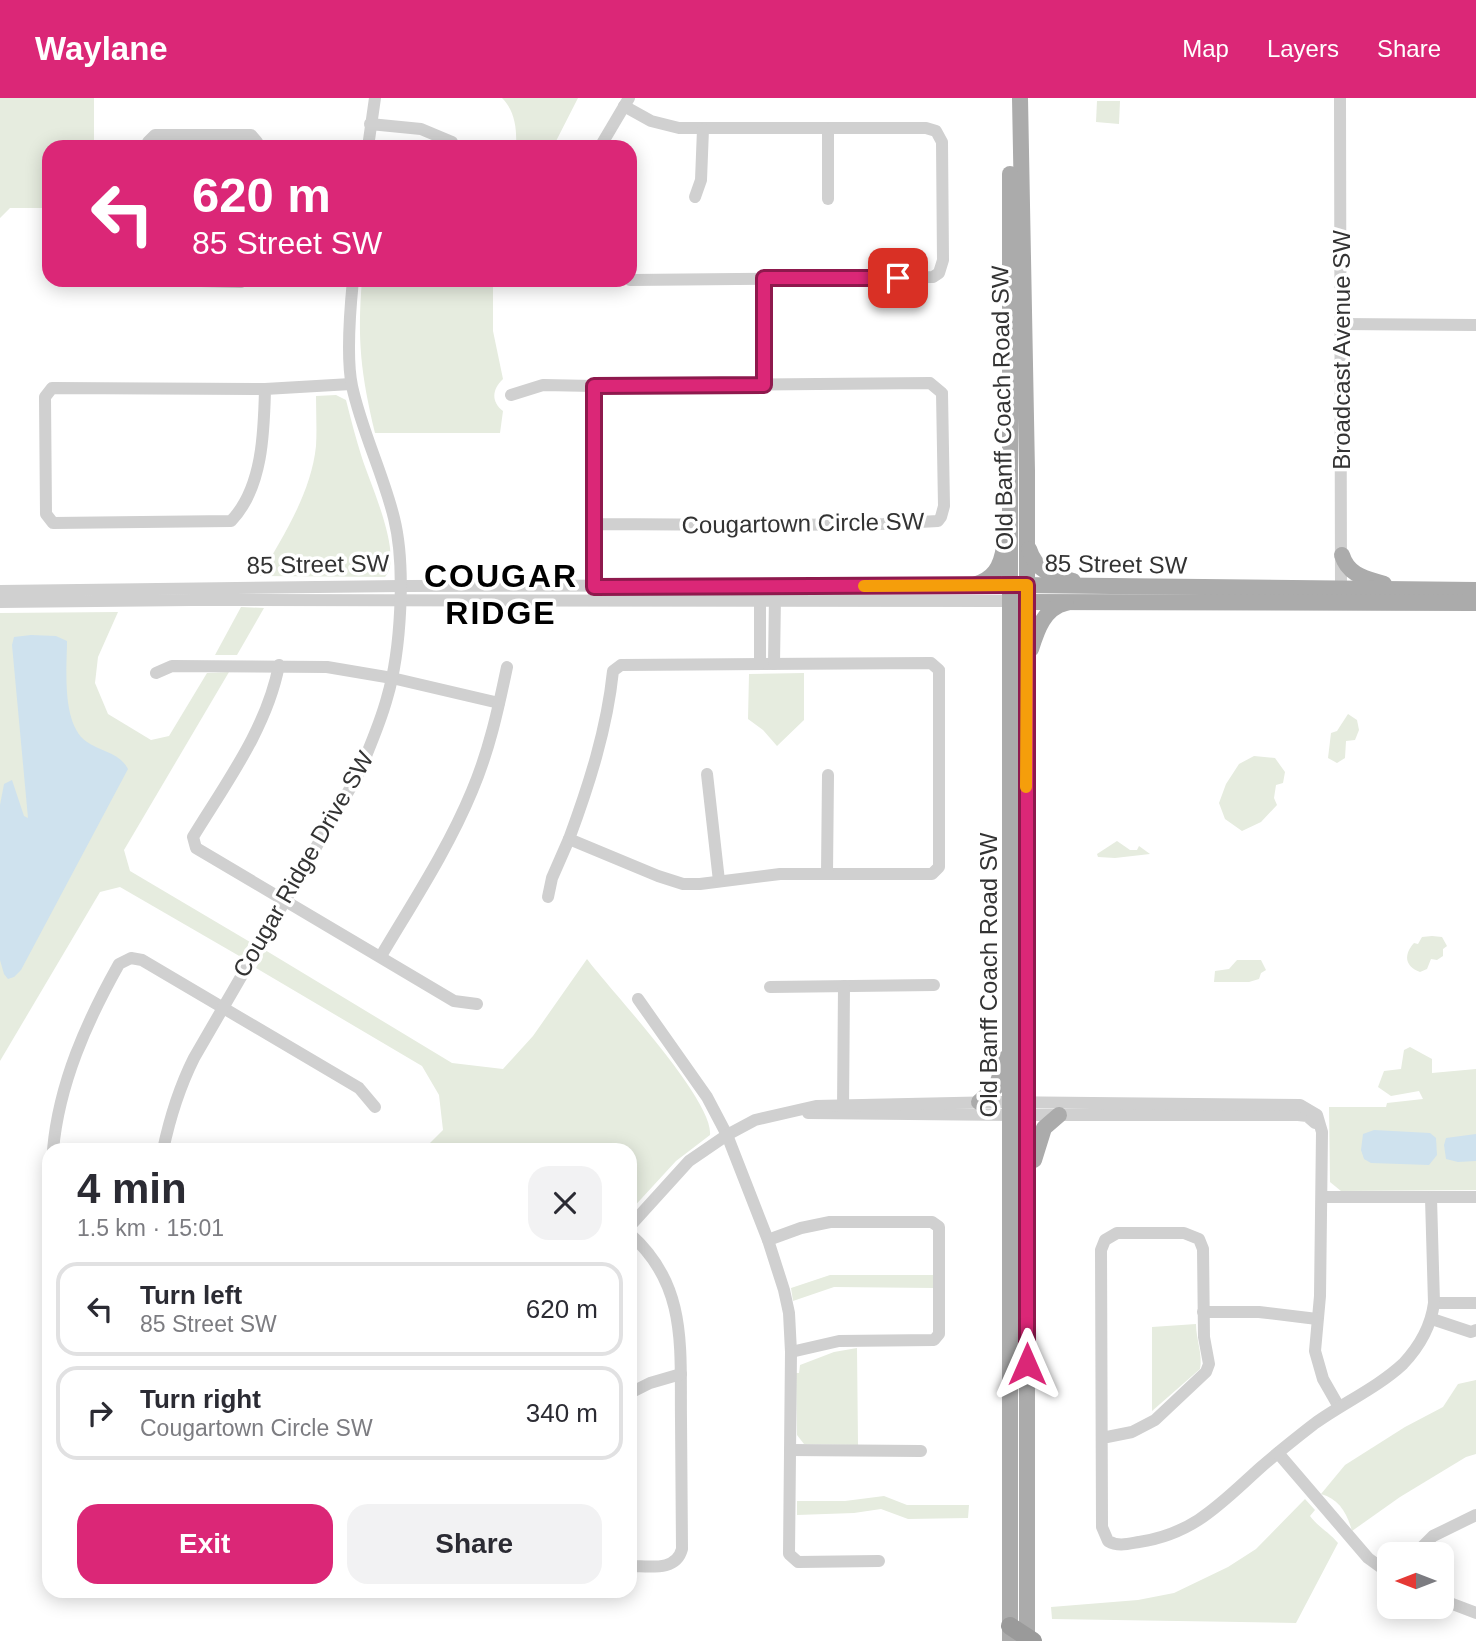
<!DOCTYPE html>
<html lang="en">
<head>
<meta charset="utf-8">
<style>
  :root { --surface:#fff; --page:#f2f2f3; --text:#2b2b33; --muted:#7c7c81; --line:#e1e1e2; --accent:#db2777 }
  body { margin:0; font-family:Helvetica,sans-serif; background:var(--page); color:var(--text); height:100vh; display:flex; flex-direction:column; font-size:26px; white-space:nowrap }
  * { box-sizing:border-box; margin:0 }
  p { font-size:23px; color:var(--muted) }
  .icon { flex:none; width:38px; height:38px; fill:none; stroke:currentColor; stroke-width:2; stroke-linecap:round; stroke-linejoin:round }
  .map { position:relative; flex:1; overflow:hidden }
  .drawer { position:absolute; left:42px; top:1045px; width:595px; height:455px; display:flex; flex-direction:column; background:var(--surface); border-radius:21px; box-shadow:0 4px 18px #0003 }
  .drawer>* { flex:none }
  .guide { position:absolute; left:42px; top:42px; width:595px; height:147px; border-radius:21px; box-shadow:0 4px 18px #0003; background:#db2777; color:#fff; overflow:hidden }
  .needle { width:46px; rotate:270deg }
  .tools { position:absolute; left:1377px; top:1444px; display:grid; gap:14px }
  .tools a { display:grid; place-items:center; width:77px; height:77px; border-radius:14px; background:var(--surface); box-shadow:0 4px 18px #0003; font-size:35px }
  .pin { position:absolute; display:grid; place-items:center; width:60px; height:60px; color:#fff; margin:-30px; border-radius:14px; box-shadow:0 4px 10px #0006 }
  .me { position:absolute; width:77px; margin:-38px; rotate:0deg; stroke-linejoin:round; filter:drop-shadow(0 0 5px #0008) }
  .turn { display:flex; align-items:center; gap:24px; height:147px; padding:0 35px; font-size:32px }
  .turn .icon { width:91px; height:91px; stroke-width:2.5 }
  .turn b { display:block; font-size:49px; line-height:60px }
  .round { display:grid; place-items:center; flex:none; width:74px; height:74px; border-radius:21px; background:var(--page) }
  .head { display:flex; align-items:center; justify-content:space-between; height:119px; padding:0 35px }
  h1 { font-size:42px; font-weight:800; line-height:52px }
  .button { display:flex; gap:14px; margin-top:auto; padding:14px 35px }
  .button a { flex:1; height:80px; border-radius:21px; background:var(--accent); color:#fff; font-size:28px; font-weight:800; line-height:80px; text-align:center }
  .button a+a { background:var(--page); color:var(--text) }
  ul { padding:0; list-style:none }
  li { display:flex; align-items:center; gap:21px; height:94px; margin:0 14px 10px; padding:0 21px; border:4px solid var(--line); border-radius:21px }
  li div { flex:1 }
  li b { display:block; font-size:26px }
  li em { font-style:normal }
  header { display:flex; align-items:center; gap:42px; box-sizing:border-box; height:98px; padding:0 35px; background:var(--accent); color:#fff }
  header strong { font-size:33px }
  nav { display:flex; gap:38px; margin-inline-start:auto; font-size:24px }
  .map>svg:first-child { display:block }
  .green { fill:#e6ecdf }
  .water { fill:#cfe2ee }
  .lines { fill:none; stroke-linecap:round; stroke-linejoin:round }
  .minor { stroke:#d0d0d0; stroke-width:12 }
  .major { stroke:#ababab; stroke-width:16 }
  .highway { stroke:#9a9a9a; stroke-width:18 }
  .route-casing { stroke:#8e194d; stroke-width:18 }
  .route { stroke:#db2777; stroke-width:12 }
  .slow { stroke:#f59e0b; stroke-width:12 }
  .labels { text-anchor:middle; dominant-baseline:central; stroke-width:7; stroke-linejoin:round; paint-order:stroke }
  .street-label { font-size:24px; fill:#333; stroke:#fff }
  .district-label { font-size:32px; font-weight:bold; letter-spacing:2px; fill:#000; stroke:#fff }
</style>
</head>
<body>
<header>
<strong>Waylane</strong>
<nav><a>Map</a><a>Layers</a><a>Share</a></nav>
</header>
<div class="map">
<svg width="1476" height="1543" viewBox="0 0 1476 1543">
  <rect width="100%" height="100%" fill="#fff"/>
  <g class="green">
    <polygon points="0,0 94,0 94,49 49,49 49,110 10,110 0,120"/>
    <path d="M502,0H578L553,49H516C517,31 515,13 502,0Z"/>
    <polygon points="1097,3 1120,3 1119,26 1096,24"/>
    <path d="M362,182H468L493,188V233L503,281C492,291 491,304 503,313L500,335H375C361,276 357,242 362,182Z"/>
    <path d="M336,297L346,302C351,322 356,341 362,360C370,385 404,459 385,479L260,478C283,438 311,396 316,348C317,332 316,315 316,298Z"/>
    <polygon points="241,509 264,510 237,557 215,557"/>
    <polygon points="118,514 98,559 95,585 108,616 151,642 169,638 207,575 229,574 124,752 130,773 250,844 241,859 120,789 100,794 0,963 0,515"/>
    <polygon points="804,575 804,622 777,648 763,632 748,621 749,576"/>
    <polygon points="1348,616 1357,622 1359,632 1355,642 1346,643 1345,660 1337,665 1328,660 1331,635 1337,633"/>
    <polygon points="1254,658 1275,660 1285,674 1283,685 1276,687 1274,700 1277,707 1261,724 1242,733 1225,721 1219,705 1226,686 1239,666"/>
    <polygon points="1117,743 1130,752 1137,752 1139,748 1150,756 1115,760 1098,759 1097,756"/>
    <path d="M1432,838L1442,839L1447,848L1443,851V858L1437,862L1431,861L1427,871L1420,874C1404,868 1404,856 1414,845L1418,846L1422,839Z"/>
    <path d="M265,852L452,965L503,971L533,938L587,861C611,893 714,1002 710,1037L676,1063L630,1113V1052H423L443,1032L439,997L422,968L256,870Z"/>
    <polygon points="1237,862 1261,862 1266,872 1261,875 1259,881 1249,884 1214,884 1215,873 1229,871"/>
    <polygon points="1410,949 1432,961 1432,975 1476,971 1476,1092 1341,1093 1330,1084 1329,1009 1386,1009 1387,1005 1423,1001 1419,993 1391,998 1378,989 1384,973 1401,971 1404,952"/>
    <polygon points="830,1177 934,1177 934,1190 834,1189 793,1203 791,1190"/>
    <path d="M1196,1226C1196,1241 1203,1257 1200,1271L1152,1313V1229Z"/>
    <polygon points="857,1250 858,1347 804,1346 797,1337 796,1275 799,1275 800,1267 834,1254"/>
    <path d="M1476,1282V1356L1466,1359L1400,1399L1352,1433C1347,1415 1339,1401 1321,1396L1345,1367L1405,1329L1443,1309L1458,1286Z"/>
    <polygon points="884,1398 907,1407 969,1407 968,1420 908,1421 881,1411 854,1415 797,1417 797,1403 845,1403"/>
    <path d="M1305,1401L1315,1412L1310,1418C1318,1429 1329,1434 1338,1445L1296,1525L1052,1521L1051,1509L1138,1502L1174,1495L1228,1469L1256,1451Z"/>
  </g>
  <g class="water">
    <path d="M31,537L56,538L67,543C67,570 61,626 87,644C100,653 120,655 128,671L21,872L14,879L8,881L4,876L0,862V707L4,686L12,682L24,718L28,720L12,547L14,539Z"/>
    <polygon points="1374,1032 1430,1035 1436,1040 1437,1057 1429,1067 1371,1065 1364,1061 1361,1052 1363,1036"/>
    <polygon points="1476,1036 1476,1063 1458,1064 1446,1061 1444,1047 1446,1040"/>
  </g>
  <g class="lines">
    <g class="minor">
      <polyline points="1340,0 1341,497"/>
      <polyline points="624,8 651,23 679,30 926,30 936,33 942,44 943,162 939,175 933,179 630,182"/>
      <polyline points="370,26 421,31 452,44"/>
      <polyline points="828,31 828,101"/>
      <polyline points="148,49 148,44 155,37 251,37 257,44 257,49"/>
      <polyline points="368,49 375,0"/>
      <polyline points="600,49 629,0"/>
      <polyline points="695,99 701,82 703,31"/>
      <polyline points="161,182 241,184 244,182"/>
      <polyline points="490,182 598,182"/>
      <polyline points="1340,226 1476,227"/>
      <polyline points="764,287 764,180"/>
      <path d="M265,291C264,333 263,390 231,423L53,425L46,416L45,299L52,290L265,291L351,286"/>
      <polyline points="511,297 543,287 594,288"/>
      <polyline points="594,426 776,427 883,426 938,423 941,419 944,408 942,295 930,285 594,288 594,502"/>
      <polyline points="0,493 401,488 1009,487"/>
      <polyline points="0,504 192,502 1009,503"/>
      <path d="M931,565L939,572V769L932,776H780L700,786H683L658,778L569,741C589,687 607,631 613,573L621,567Z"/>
      <polyline points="760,566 760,496"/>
      <polyline points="774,566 775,497"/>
      <path d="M279,567C267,630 226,685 193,739L196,750L454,903L477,906"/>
      <polyline points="156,575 172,568 327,569 392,580 499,605"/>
      <polyline points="707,676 719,783"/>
      <polyline points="827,775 828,677"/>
      <polyline points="548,799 552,780 569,741"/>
      <path d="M381,858C413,804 448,751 472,693C489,653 498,612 507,569"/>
      <polyline points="770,889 934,887"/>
      <polyline points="638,901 707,999 727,1037 768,1142 784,1192 789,1215 791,1254 789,1456 798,1464 879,1463"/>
      <polyline points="843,1012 844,888"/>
      <polyline points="808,1015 1011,1017 1298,1017 1307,1018 1315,1025"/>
      <path d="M53,1052C59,985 87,923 119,866L131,860L142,862L359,990L375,1009"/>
      <path d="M163,1052C170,1019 179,990 194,960L359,675C369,650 380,626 387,600C401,553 406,468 394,420C383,375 362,334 352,288C346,259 350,212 353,182"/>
      <polyline points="1322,1099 1476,1099"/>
      <polyline points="630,1128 689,1063 727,1037 755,1022 816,1008 1000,1004 1300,1007 1317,1017 1322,1034 1320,1198 1315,1253 1323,1281 1339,1309"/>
      <path d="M630,1136C688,1187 680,1250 681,1321C681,1364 682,1407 682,1451C676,1474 649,1468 630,1468"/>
      <polyline points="768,1142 801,1130 830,1124 932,1124 939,1129 939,1236 934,1242 839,1243 791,1254"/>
      <polyline points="1434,1205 1476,1205"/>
      <polyline points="1203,1214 1259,1214 1317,1221"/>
      <polyline points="1432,1221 1471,1234 1476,1232"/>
      <polyline points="630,1295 650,1285 681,1276"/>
      <path d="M1102,1340L1132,1334L1155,1322L1206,1274L1209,1266L1204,1239L1203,1151L1199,1141L1184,1135H1117L1105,1142L1101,1152L1102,1429L1108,1443C1118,1449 1128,1446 1139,1444C1194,1436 1221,1405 1260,1370C1277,1355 1296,1340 1314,1326C1343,1305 1377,1290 1403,1266C1419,1249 1431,1228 1434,1205L1431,1100"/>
      <polyline points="790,1352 921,1353"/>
      <polyline points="1278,1355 1368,1460 1390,1476"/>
      <polyline points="49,1368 49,1462"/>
      <polyline points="1415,1456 1433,1438 1476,1417"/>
      <polyline points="1442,1502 1476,1515"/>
    </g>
    <g class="major">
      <polyline points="1020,0 1027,373 1027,1543"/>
      <path d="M1029,451C1036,473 1051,477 1073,483"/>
      <path d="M1342,457C1348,477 1365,480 1384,486"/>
      <path d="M974,487C994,481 1001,469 1004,449"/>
      <polyline points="1018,487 1476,492"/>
      <polyline points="1016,504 1476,505"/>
      <path d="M1031,551C1037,532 1044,510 1066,505"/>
      <polyline points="979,1004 996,989 1006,960"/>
      <polyline points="1034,1062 1044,1030 1059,1017"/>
      <polyline points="1010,1543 1010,76"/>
    </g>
    <polyline class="highway" points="1010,1528 1033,1543"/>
  </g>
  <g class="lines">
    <defs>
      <polyline id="route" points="898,180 764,180 764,287 594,288 594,489 1027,487 1027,1266"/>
    </defs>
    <use href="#route" class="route-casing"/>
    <use href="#route" class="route"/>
    <polyline class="slow" points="864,488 1027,487 1026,689"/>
  </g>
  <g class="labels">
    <g class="street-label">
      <text transform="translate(1341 252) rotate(-90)">Broadcast Avenue SW</text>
      <text transform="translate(1002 310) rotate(-91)">Old Banff Coach Road SW</text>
      <text transform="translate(803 425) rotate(-1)">Cougartown Circle SW</text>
      <text transform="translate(318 466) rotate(-1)">85 Street SW</text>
      <text transform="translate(1116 466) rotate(1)">85 Street SW</text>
      <text transform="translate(303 766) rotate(-60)">Cougar Ridge Drive SW</text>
      <text transform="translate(988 877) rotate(-90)">Old Banff Coach Road SW</text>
    </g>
    <g class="district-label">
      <text x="501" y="478">COUGAR<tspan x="501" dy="37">RIDGE</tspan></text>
    </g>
  </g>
</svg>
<div class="tools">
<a><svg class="needle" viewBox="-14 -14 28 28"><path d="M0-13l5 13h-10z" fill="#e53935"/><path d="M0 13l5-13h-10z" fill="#7c7c81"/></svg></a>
</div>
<div class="pin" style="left:898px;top:180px;background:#d93025"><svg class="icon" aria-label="arrive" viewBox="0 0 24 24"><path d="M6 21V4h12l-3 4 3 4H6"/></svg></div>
<svg class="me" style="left:1027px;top:1266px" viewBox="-20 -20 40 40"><path d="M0-17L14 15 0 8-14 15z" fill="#db2777" stroke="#fff" stroke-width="4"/></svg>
<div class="guide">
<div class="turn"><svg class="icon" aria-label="left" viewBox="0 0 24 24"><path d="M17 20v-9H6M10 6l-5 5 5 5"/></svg><div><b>620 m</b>85 Street SW</div></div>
</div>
<section class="drawer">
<div class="head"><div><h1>4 min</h1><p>1.5 km · 15:01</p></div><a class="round"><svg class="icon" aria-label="close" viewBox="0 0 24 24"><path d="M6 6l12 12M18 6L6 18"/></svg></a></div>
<ul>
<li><svg class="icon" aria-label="left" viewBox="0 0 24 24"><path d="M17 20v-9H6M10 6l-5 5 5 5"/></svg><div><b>Turn left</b><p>85 Street SW</p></div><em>620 m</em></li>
<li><svg class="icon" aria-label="right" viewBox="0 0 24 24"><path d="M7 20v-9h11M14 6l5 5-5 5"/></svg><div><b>Turn right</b><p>Cougartown Circle SW</p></div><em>340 m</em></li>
</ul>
<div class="button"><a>Exit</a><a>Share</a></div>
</section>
</div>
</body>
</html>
